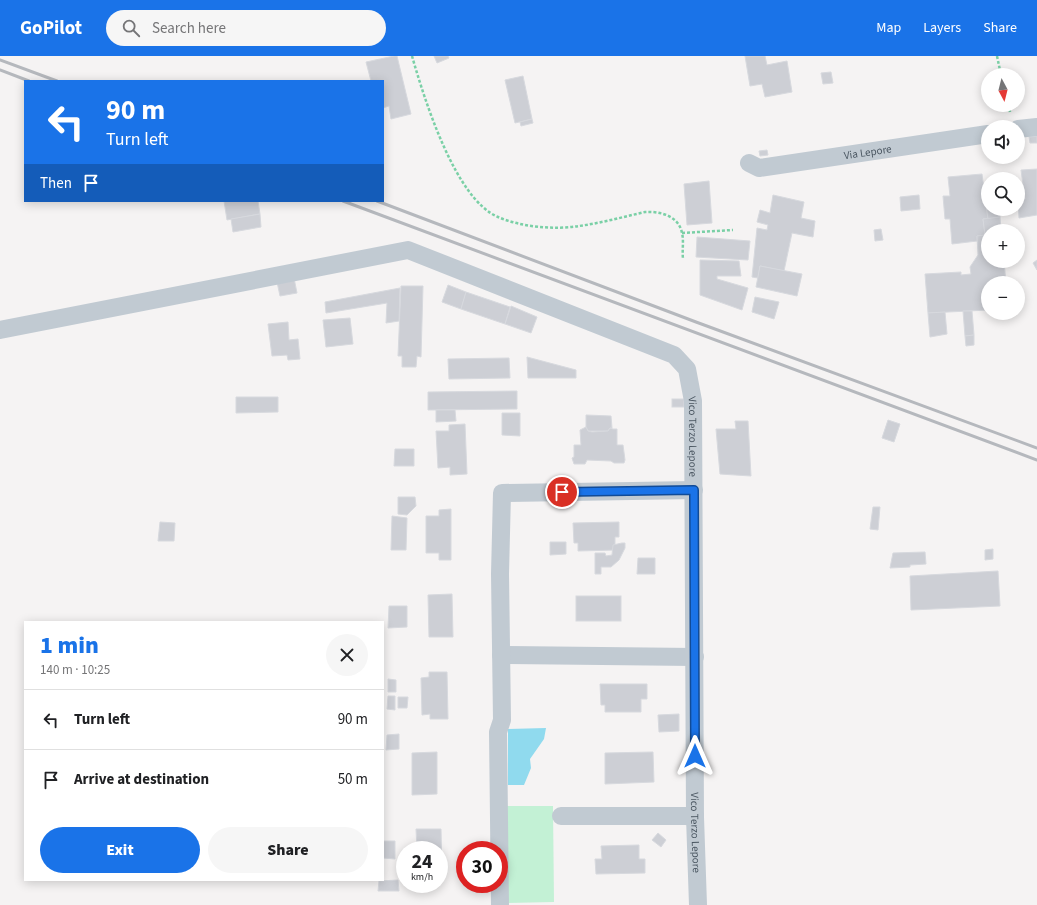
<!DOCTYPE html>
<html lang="en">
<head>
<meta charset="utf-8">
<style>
  :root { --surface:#fff; --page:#f6f6f6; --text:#202124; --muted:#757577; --line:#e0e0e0; --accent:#1a73e8 }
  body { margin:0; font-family:"Source Sans 3",sans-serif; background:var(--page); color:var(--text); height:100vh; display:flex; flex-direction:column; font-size:15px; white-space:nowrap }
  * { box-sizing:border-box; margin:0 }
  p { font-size:13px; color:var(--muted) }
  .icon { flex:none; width:22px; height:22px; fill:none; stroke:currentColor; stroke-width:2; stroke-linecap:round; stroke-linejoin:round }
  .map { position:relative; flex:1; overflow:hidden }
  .drawer { position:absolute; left:24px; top:565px; width:360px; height:260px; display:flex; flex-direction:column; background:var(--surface); border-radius:0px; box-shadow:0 2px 10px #0003 }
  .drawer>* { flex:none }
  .top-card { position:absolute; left:24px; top:24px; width:360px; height:122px; border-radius:0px; box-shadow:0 2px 10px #0003; background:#1a73e8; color:#fff; overflow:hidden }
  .needle { width:26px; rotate:173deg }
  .controls { position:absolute; left:981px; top:12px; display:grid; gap:8px }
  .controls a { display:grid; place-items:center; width:44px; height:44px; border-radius:50%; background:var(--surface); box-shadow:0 2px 10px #0003; font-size:20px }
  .speed { position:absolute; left:396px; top:785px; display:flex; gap:8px; font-size:20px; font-weight:700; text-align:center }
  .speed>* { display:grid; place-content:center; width:52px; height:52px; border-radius:50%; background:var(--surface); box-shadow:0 2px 10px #0003; line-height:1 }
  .speed small { font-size:10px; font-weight:400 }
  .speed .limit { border:6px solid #d22; background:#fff; color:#111 }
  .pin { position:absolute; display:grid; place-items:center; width:34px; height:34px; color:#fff; margin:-17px; border:2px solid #fff; border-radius:50%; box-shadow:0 1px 4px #0007 }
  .me { position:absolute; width:44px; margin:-22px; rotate:0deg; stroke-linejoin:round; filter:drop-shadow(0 0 3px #0008) }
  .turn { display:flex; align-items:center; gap:14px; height:84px; padding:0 16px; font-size:18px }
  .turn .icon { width:52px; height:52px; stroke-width:2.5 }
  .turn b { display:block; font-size:28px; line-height:34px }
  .then { display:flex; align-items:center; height:38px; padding:0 16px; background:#0003; gap:8px; font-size:15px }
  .round { display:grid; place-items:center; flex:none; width:42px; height:42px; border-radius:21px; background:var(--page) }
  .head { display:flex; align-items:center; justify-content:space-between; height:68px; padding:0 16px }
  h1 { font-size:24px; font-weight:800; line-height:30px; color:var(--accent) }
  .action { display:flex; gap:8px; margin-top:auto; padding:8px 16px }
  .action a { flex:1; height:46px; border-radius:24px; background:var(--accent); color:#fff; font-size:16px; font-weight:800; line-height:46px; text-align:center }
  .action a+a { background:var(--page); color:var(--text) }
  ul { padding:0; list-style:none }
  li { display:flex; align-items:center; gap:12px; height:60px; padding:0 16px; border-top:1px solid var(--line) }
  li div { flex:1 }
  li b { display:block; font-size:15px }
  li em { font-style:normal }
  header { display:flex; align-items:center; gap:24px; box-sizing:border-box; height:56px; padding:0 20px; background:var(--accent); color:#fff }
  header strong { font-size:19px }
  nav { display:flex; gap:22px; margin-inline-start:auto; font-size:14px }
  .search { width:280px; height:36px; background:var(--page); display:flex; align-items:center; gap:10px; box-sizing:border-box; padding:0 14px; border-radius:22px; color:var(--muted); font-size:15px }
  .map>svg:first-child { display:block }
  .green { fill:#c3f1d5 }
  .water { fill:#90daee }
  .building { fill:#cdcfd5; stroke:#d7d9de }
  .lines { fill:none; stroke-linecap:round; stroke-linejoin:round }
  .path { stroke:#7ad0a6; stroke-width:2.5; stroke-dasharray:3 2; stroke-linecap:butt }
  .minor { stroke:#c1cad2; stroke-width:18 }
  .rail { stroke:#b5b8bd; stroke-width:3 }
  .route-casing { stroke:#114b97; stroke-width:10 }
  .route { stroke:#1a73e8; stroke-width:7 }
  .labels { text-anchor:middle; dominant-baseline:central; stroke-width:4; stroke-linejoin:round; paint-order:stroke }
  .street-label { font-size:11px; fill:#4a5661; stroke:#fff }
</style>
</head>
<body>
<header>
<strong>GoPilot</strong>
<div class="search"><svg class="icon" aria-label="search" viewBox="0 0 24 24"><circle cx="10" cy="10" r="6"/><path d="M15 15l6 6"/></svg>Search here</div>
<nav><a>Map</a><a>Layers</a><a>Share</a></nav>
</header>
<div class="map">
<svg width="1037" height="849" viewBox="0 0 1037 849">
  <rect width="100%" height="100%" fill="#f5f3f3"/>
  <polygon class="green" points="504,750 553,750 554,846 505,847"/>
  <polygon class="water" points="546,672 544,683 530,703 531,712 524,729 508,729 508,673"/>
  <g class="building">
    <polygon points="394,0 397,0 411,58 391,63 389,50 383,52 383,25 371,25 366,6"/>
    <polygon points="434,0 448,0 449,2 437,7"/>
    <polygon points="745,0 765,0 767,9 787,5 792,36 765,41 762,28 750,30"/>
    <polygon points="831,16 833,27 823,28 821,17"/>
    <polygon points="523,20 532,63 515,67 505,24"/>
    <polygon points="532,63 533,67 521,70 520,66"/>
    <polygon points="1037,80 1037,87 1030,87 1029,81"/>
    <polygon points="767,94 768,99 760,100 759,95"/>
    <polygon points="1037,113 1037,159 1019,162 1018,144 1025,143 1021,114"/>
    <polygon points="982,118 988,163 983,163 985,179 977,180 977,185 952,188 950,163 945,163 943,140 950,140 948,121"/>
    <polygon points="709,125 712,167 687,169 684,128"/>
    <polygon points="773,139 804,146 801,162 815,165 813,181 792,177 784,215 760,210 758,222 752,221 757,172 767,174 768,169 757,166 760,154 770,157"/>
    <polygon points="919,139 920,153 901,155 900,141"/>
    <polygon points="224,145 258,145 260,158 227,164"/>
    <polygon points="986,149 988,149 988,153 1000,153 1000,161 988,163"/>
    <polygon points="260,158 261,171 233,176 231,163"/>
    <polygon points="1000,161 1001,175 988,175 988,205 1004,205 1006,227 988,227 988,254 928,257 925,218 961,216 961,219 971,218 970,211 978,199 977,180 985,179 983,163"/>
    <polygon points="881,173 883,184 875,185 874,174"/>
    <polygon points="697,181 750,185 748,204 696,201"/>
    <polygon points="700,204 739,205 741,220 717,220 717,223 748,232 742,254 700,239"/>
    <polygon points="1037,204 1037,214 1033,207"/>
    <polygon points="760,210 802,218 797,240 756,231"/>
    <polygon points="294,222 297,237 280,240 277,226"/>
    <polygon points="448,229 466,236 461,253 442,246"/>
    <polygon points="401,230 423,230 421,301 417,300 416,311 402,311 402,300 398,300"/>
    <polygon points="400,232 399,265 386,267 387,247 326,257 325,246"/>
    <polygon points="466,236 510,251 505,268 461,253"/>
    <polygon points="755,241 779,246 774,263 752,256"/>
    <polygon points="511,250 537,261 531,277 505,268"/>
    <polygon points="963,255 972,255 974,279 965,280"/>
    <polygon points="945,256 947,278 930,281 928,257"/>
    <polygon points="350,262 353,288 326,291 323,264"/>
    <polygon points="288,266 289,284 298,283 300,303 288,304 287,299 272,300 268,268"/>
    <polygon points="974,279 974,289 966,290 965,280"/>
    <polygon points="527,301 576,314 576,322 528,322"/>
    <polygon points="509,302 510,322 449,323 448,303"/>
    <polygon points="517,335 517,353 428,354 428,336"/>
    <polygon points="236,341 278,341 278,356 236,357"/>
    <rect x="672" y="343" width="12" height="8"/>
    <polygon points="436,354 455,354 456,365 436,366"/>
    <polygon points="502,357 520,357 520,380 502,379"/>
    <polygon points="586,359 611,360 612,372 610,372 608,375 588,375 586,371"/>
    <polygon points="888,364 900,368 894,386 882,382"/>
    <polygon points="735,365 748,365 751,420 720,418 716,373 736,373"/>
    <polygon points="465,368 467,418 450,419 450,411 438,412 436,375 449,375 449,369"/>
    <polygon points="586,371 588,375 592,376 608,375 610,372 613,373 617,373 617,389 623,389 625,404 624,407 614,407 611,405 587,404 585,408 574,408 572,402 574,401 574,389 581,389 580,374"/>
    <polygon points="395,393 414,393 414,410 394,410"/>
    <polygon points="398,441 415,441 416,450 407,459 398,458"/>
    <polygon points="873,451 880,451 878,474 870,473"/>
    <polygon points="451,453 451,504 439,504 439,497 426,497 426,460 439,460 439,454"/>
    <polygon points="392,460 407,462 406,494 391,494"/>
    <polygon points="160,466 175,467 174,485 158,485"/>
    <polygon points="619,466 619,481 615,481 615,494 578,495 578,487 574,487 573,467"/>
    <polygon points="550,486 566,486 566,498 550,499"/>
    <polygon points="622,487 625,487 625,492 619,504 611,511 601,511 601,518 595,518 595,497 605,497 606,500 612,499 613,489"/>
    <polygon points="993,493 993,503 985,504 985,494"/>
    <polygon points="925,496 926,508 910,509 910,511 890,512 893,497"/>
    <polygon points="638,502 655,502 655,518 637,518"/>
    <polygon points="998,515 1000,550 911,554 910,520"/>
    <polygon points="452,538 453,581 429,581 428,539"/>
    <rect x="576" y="540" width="45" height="25"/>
    <polygon points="389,550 407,550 407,571 388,572"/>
    <polygon points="429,616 447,616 448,663 430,663 430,658 422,659 421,622 429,621"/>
    <polygon points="388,623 396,624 396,636 388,636"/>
    <polygon points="600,628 647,628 647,643 641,643 641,656 605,656 605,649 601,649"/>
    <polygon points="388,640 395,640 395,654 387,653"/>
    <polygon points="398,641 408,641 407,652 398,652"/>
    <polygon points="679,658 679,675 659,676 658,659"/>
    <polygon points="399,678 399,693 386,694 387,679"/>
    <polygon points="437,696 437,738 412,739 412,697"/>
    <polygon points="653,696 654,726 605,728 605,697"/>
    <polygon points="416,773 441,773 442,816 439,816 439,794 417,794"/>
    <polygon points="658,777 666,784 661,791 652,784"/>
    <polygon points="383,785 395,785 395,803 383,802"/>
    <polygon points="639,789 639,803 645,803 645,817 596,818 595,803 602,803 601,790"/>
    <polygon points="398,824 399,835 378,835 379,825"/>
  </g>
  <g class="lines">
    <g class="path">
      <path d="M412,0C424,42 455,143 498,161C521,171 554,174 579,170C601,167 623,161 645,156C660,155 679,160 682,177C684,185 682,194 683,203"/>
      <polyline points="997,0 1001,19"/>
      <polyline points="1009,49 1010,56"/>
      <polyline points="682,177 733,174"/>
    </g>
    <g class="minor">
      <polyline points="1018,73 1037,71"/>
      <path id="s1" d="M749,107L759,112L988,78"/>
      <path id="s2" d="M0,274L408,194L674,299L687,313L693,345L695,761L698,849"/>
      <polyline points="501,599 695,601"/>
      <polyline points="561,760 686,760 695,761"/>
      <polyline points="500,849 498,676 502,664 500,518 502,437 694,434"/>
    </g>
    <g class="rail">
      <polyline points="0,4 57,25"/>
      <polyline points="0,14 29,25"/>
      <polyline points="343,145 1037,404"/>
      <polyline points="377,145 696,266 1037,392"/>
    </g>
  </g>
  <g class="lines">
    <defs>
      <polyline id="route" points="562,436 694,434 695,700"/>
    </defs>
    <use href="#route" class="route-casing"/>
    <use href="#route" class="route"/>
  </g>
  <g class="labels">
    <g class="street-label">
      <text stroke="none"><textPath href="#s1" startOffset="121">Via Lepore</textPath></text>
      <text stroke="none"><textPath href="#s2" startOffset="789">Vico Terzo Lepore</textPath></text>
      <text stroke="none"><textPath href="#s2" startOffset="1185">Vico Terzo Lepore</textPath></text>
    </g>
  </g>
</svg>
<div class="controls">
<a><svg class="needle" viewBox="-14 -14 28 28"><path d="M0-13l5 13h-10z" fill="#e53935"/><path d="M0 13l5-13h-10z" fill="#757577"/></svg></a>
<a><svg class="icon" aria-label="sound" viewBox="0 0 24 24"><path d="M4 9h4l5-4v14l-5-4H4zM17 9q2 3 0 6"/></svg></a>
<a><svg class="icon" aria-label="search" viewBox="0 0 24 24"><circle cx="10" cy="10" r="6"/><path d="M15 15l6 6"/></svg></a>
<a>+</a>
<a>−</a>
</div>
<div class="speed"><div>24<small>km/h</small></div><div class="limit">30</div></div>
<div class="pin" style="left:562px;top:436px;background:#d93025"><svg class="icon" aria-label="arrive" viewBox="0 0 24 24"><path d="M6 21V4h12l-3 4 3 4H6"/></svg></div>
<svg class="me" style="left:695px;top:700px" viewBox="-20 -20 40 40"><path d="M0-17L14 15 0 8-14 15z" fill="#1a73e8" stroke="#fff" stroke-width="4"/></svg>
<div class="top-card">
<div class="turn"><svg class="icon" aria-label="left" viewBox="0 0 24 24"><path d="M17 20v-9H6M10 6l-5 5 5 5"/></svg><div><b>90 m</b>Turn left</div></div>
<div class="then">Then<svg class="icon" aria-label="arrive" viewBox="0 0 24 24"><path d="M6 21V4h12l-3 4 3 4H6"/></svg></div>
</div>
<section class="drawer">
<div class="head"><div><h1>1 min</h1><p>140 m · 10:25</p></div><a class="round"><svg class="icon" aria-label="close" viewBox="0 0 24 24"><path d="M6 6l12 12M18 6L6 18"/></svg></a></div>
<ul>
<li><svg class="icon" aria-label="left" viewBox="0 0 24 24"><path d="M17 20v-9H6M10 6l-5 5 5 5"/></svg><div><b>Turn left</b></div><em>90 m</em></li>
<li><svg class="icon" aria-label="arrive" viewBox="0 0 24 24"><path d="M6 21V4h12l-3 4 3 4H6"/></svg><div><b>Arrive at destination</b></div><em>50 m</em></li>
</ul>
<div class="action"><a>Exit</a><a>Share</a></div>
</section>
</div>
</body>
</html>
